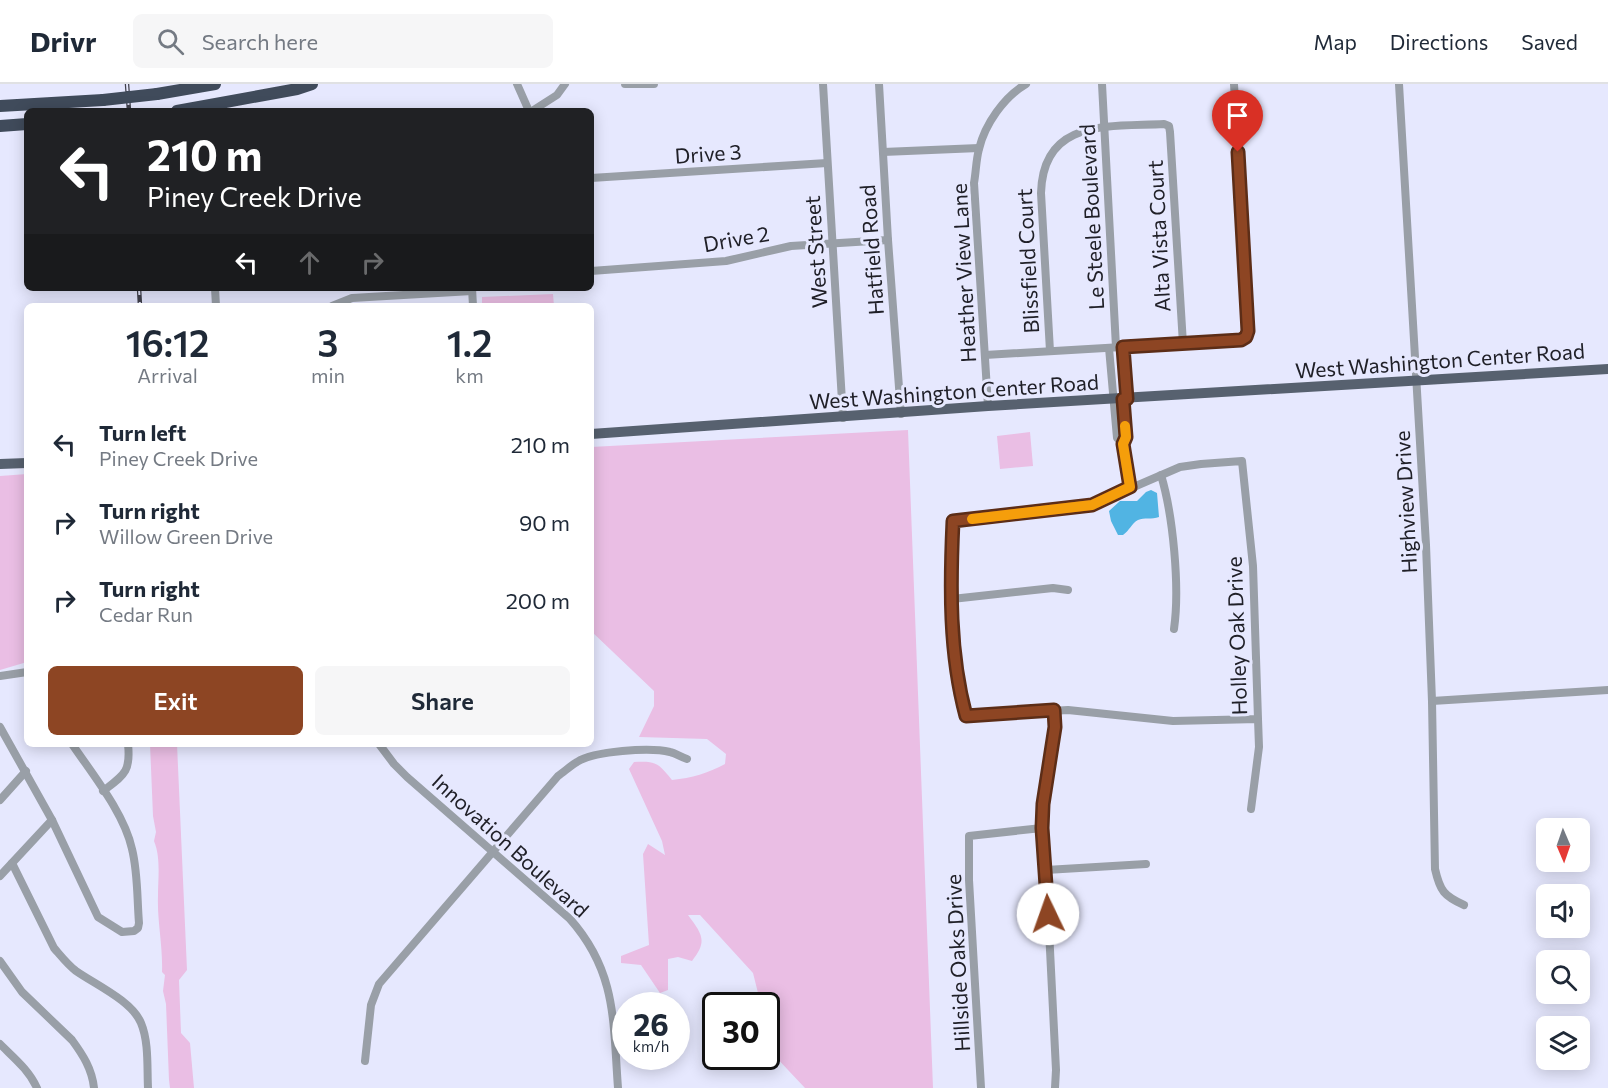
<!DOCTYPE html>
<html lang="en">
<head>
<meta charset="utf-8">
<style>
  :root { --surface:#fff; --page:#f6f6f7; --text:#1f2937; --muted:#747a83; --line:#e0e1e3; --accent:#8d4523 }
  body { margin:0; font-family:Commissioner,sans-serif; background:var(--page); color:var(--text); height:100vh; display:flex; flex-direction:column; font-size:22px; white-space:nowrap }
  * { box-sizing:border-box; margin:0 }
  p { font-size:20px; color:var(--muted) }
  .icon { flex:none; width:33px; height:33px; fill:none; stroke:currentColor; stroke-width:2; stroke-linecap:round; stroke-linejoin:round }
  .map { position:relative; flex:1; overflow:hidden }
  .sheet { position:absolute; left:24px; top:219px; width:570px; height:444px; display:flex; flex-direction:column; background:var(--surface); border-radius:9px; box-shadow:0 3px 15px #0003 }
  .sheet>* { flex:none }
  .banner { position:absolute; left:24px; top:24px; width:570px; height:183px; border-radius:9px; box-shadow:0 3px 15px #0003; background:#202124; color:#fff; overflow:hidden }
  .needle { width:39px; rotate:178deg }
  .controls { position:absolute; left:1536px; top:734px; display:grid; gap:12px }
  .controls a { display:grid; place-items:center; width:54px; height:54px; border-radius:9px; background:var(--surface); box-shadow:0 3px 15px #0003; font-size:30px }
  .speed { position:absolute; left:612px; top:908px; display:flex; gap:12px; font-size:30px; font-weight:700; text-align:center }
  .speed>* { display:grid; place-content:center; width:78px; height:78px; border-radius:50%; background:var(--surface); box-shadow:0 3px 15px #0003; line-height:1 }
  .speed small { font-size:15px; font-weight:400 }
  .speed .limit { border:3px solid #111; border-radius:9px; background:#fff; color:#111 }
  .pin { position:absolute; display:grid; place-items:center; width:51px; height:51px; color:#fff; margin:-62px -26px; border-radius:50% 50% 50% 0; rotate:-45deg; box-shadow:0 0 6px #0007 }
  .pin .icon { rotate:45deg }
  .me { position:absolute; width:66px; margin:-33px; rotate:357deg; stroke-linejoin:round; filter:drop-shadow(0 0 4px #0008) }
  .turn { display:flex; align-items:center; gap:21px; height:126px; padding:0 24px; font-size:27px }
  .turn .icon { width:78px; height:78px; stroke-width:2.5 }
  .turn b { display:block; font-size:42px; line-height:51px }
  .lanes { display:flex; align-items:center; height:57px; padding:0 24px; background:#0003; justify-content:center; gap:30px; direction:ltr }
  .lanes .off { opacity:.35 }
  .eta { display:flex; justify-content:space-evenly; align-items:center; height:102px; text-align:center }
  .eta b { font-size:36px; font-weight:600; line-height:42px }
  .primary-button { display:flex; gap:12px; margin-top:auto; padding:12px 24px }
  .primary-button a { flex:1; height:69px; border-radius:9px; background:var(--accent); color:#fff; font-size:24px; font-weight:600; line-height:69px; text-align:center }
  .primary-button a+a { background:var(--page); color:var(--text) }
  ul { padding:0; list-style:none }
  li { display:flex; align-items:center; gap:18px; height:78px; padding:0 24px }
  li div { flex:1 }
  li b { display:block; font-size:22px }
  li em { font-style:normal }
  header { display:flex; align-items:center; gap:36px; box-sizing:border-box; height:84px; padding:0 30px; background:var(--surface); border-bottom:2px solid var(--line) }
  header strong { font-size:28px }
  nav { display:flex; gap:33px; margin-inline-start:auto; font-size:21px }
  .search { width:420px; height:54px; background:var(--page); display:flex; align-items:center; gap:15px; box-sizing:border-box; padding:0 21px; border-radius:9px; color:var(--muted); font-size:22px }
  .map>svg:first-child { display:block }
  .green { fill:#eabee4 }
  .water { fill:#51b4e3 }
  .lines { fill:none; stroke-linecap:round; stroke-linejoin:round }
  .minor { stroke:#999fa7; stroke-width:8 }
  .major { stroke:#57616f; stroke-width:10 }
  .highway { stroke:#404b5b; stroke-width:12 }
  .rail-casing { stroke:#41414c; stroke-width:4.5 }
  .rail { stroke:#e6e8fe; stroke-width:2; stroke-dasharray:7; stroke-linecap:butt }
  .highway-bridge { stroke:#404b5b; stroke-width:12 }
  .route-casing { stroke:#5c2d17; stroke-width:15 }
  .route { stroke:#8d4523; stroke-width:10 }
  .slow { stroke:#f59e0b; stroke-width:10 }
  .labels { text-anchor:middle; dominant-baseline:central; stroke-width:6; stroke-linejoin:round; paint-order:stroke }
  .street-label { font-size:21px; fill:#202028; stroke:#e6e8fe }
</style>
</head>
<body>
<header>
<strong>Drivr</strong>
<div class="search"><svg class="icon" aria-label="search" viewBox="0 0 24 24"><circle cx="10" cy="10" r="6"/><path d="M15 15l6 6"/></svg>Search here</div>
<nav><a>Map</a><a>Directions</a><a>Saved</a></nav>
</header>
<div class="map">
<svg width="1608" height="1004" viewBox="0 0 1608 1004">
  <rect width="100%" height="100%" fill="#e6e8fe"/>
  <g class="green">
    <polygon points="553,210 554,222 482,222 482,213"/>
    <path d="M908,346L933,1004H805L772,969L767,945L766,921H761L753,889L700,831H688C702,850 708,857 692,877L678,873L668,875V906L660,909L641,881L621,879V872L649,861L643,770L648,760L665,771L662,757L629,685L634,678C657,677 658,679 672,696C692,694 708,689 725,680L726,670L707,655L639,653L654,622V607L591,547V363Z"/>
    <polygon points="1030,348 1033,382 1000,385 997,352"/>
    <polygon points="27,390 27,578 0,586 0,392"/>
    <path d="M150,660H177L187,886L179,896L181,949L190,959L194,1004H170L169,996L166,920L163,907L165,891L162,888C163,862 157,837 158,812C158,794 161,774 154,757L156,748L153,732Z"/>
  </g>
  <path class="water" d="M1151,406L1157,409L1159,433C1152,436 1144,433 1138,436C1132,439 1129,447 1123,451H1118L1111,437L1109,427L1120,417H1137L1146,408Z"/>
  <g class="lines">
    <g class="minor">
      <polyline points="517,0 529,27"/>
      <polyline points="625,0 654,0"/>
      <polyline points="823,0 843,334"/>
      <polyline points="879,0 888,156 901,330"/>
      <polyline points="1102,0 1116,263"/>
      <path d="M1399,0L1426,461L1432,617L1435,785C1440,807 1444,812 1464,821"/>
      <polyline points="532,27 557,11 565,0"/>
      <polyline points="883,68 979,64"/>
      <polyline points="591,94 827,79"/>
      <polyline points="591,187 726,177 791,162 888,156"/>
      <polyline points="215,204 216,222"/>
      <polyline points="472,204 473,222"/>
      <polyline points="332,222 352,214 472,207"/>
      <polyline points="1123,263 1127,315"/>
      <polyline points="1109,264 1117,354 1123,360"/>
      <path d="M1050,267L1041,109C1043,34 1109,43 1164,40L1169,42L1170,48L1183,260"/>
      <polyline points="985,271 1241,256 1246,253 1248,247 1234,0"/>
      <polyline points="1123,315 1126,353 1123,360 1130,403"/>
      <path d="M988,322L974,99C976,88 976,76 979,65C985,40 1004,13 1026,0"/>
      <path d="M1161,391C1173,431 1180,503 1174,545"/>
      <polyline points="952,515 1053,504 1068,506"/>
      <polyline points="0,592 27,588"/>
      <polyline points="1432,617 1608,606"/>
      <polyline points="1054,626 1055,643 1043,720 1042,744 1046,786 1056,986 1055,1004"/>
      <path d="M0,643L52,736L98,833L122,848L134,847L138,844L139,839C137,815 138,789 132,765C124,729 93,691 72,660"/>
      <path d="M379,660L394,680L407,693L570,835C617,888 613,938 618,1004"/>
      <path d="M103,707C124,691 131,688 128,660"/>
      <polyline points="0,716 26,687"/>
      <path d="M1251,725L1259,663L1258,635L1253,482L1242,377L1201,380L1180,383L1092,421L953,437C950,502 949,569 966,632L1068,626L1173,637L1258,635"/>
      <path d="M12,779L54,864C61,872 68,881 76,887C96,901 132,917 141,939C149,958 147,984 148,1004"/>
      <polyline points="1046,786 1146,780"/>
      <polyline points="0,792 52,736"/>
      <path d="M0,877L22,908L72,956C83,971 92,985 94,1004"/>
      <path d="M0,960C14,974 29,986 37,1004"/>
      <path d="M365,977L371,921L379,900L558,692C564,688 570,682 577,678C594,667 650,663 670,668C675,669 681,673 687,675"/>
      <polyline points="981,1004 969,796 969,752 1042,744"/>
    </g>
    <g class="major">
      <polyline points="591,350 988,322 1608,285"/>
      <polyline points="0,380 27,379"/>
    </g>
    <g class="highway">
      <polyline points="157,10 215,0"/>
      <polyline points="0,22 103,16"/>
      <polyline points="177,27 297,5 312,0"/>
      <polyline points="0,42 27,40"/>
    </g>
    <defs>
      <g id="rail">
        <polyline points="127,0 129,27"/>
        <polyline points="139,204 140,222"/>
      </g>
    </defs>
    <use href="#rail" class="rail-casing"/>
    <use href="#rail" class="rail"/>
    <polyline class="highway-bridge" points="103,16 157,10"/>
  </g>
  <g class="lines">
    <defs>
      <path id="route" d="M1048,830L1042,744L1043,720L1055,643L1054,626L966,632C949,569 950,502 953,437L1092,421L1130,403L1123,360L1126,353L1123,315H1127L1123,263L1241,256L1246,253L1248,247L1238,68"/>
    </defs>
    <use href="#route" class="route-casing"/>
    <use href="#route" class="route"/>
    <polyline class="slow" points="972,435 1092,421 1130,403 1123,360 1126,353 1125,342"/>
  </g>
  <g class="labels">
    <g class="street-label">
      <text transform="translate(708 69) rotate(-4)">Drive 3</text>
      <text transform="translate(1091 133) rotate(-93)">Le Steele Boulevard</text>
      <text transform="translate(1158 152) rotate(-93)">Alta Vista Court</text>
      <text transform="translate(736 154) rotate(-10)">Drive 2</text>
      <text transform="translate(871 166) rotate(-94)">Hatfield Road</text>
      <text transform="translate(815 168) rotate(-94)">West Street</text>
      <text transform="translate(1027 177) rotate(-93)">Blissfield Court</text>
      <text transform="translate(963 189) rotate(-93)">Heather View Lane</text>
      <text transform="translate(1440 276) rotate(-4)">West Washington Center Road</text>
      <text transform="translate(954 307) rotate(-4)">West Washington Center Road</text>
      <text transform="translate(1405 418) rotate(-93)">Highview Drive</text>
      <text transform="translate(1236 552) rotate(-92)">Holley Oak Drive</text>
      <text transform="translate(511 761) rotate(42)">Innovation Boulevard</text>
      <text transform="translate(957 879) rotate(-93)">Hillside Oaks Drive</text>
    </g>
  </g>
</svg>
<div class="controls">
<a><svg class="needle" viewBox="-14 -14 28 28"><path d="M0-13l5 13h-10z" fill="#e53935"/><path d="M0 13l5-13h-10z" fill="#747a83"/></svg></a>
<a><svg class="icon" aria-label="sound" viewBox="0 0 24 24"><path d="M4 9h4l5-4v14l-5-4H4zM17 9q2 3 0 6"/></svg></a>
<a><svg class="icon" aria-label="search" viewBox="0 0 24 24"><circle cx="10" cy="10" r="6"/><path d="M15 15l6 6"/></svg></a>
<a><svg class="icon" aria-label="layers" viewBox="0 0 24 24"><path d="M12 4l9 5-9 5-9-5zM3 14l9 5 9-5"/></svg></a>
</div>
<div class="speed"><div>26<small>km/h</small></div><div class="limit">30</div></div>
<div class="pin" style="left:1238px;top:68px;background:#d93025"><svg class="icon" aria-label="arrive" viewBox="0 0 24 24"><path d="M6 21V4h12l-3 4 3 4H6"/></svg></div>
<svg class="me" style="left:1048px;top:830px" viewBox="-20 -20 40 40"><circle r="19" fill="#fff"/><path d="M0-13L10 11 0 6-10 11z" fill="#8d4523"/></svg>
<div class="banner">
<div class="turn"><svg class="icon" aria-label="left" viewBox="0 0 24 24"><path d="M17 20v-9H6M10 6l-5 5 5 5"/></svg><div><b>210 m</b>Piney Creek Drive</div></div>
<div class="lanes"><svg class="icon" aria-label="left" viewBox="0 0 24 24"><path d="M17 20v-9H6M10 6l-5 5 5 5"/></svg><svg class="icon off" aria-label="ahead" viewBox="0 0 24 24"><path d="M12 20V5M6 11l6-6 6 6"/></svg><svg class="icon off" aria-label="right" viewBox="0 0 24 24"><path d="M7 20v-9h11M14 6l5 5-5 5"/></svg></div>
</div>
<section class="sheet">
<div class="eta">
<div><b>16:12</b><p>Arrival</p></div>
<div><b>3</b><p>min</p></div>
<div><b>1.2</b><p>km</p></div>
</div>
<ul>
<li><svg class="icon" aria-label="left" viewBox="0 0 24 24"><path d="M17 20v-9H6M10 6l-5 5 5 5"/></svg><div><b>Turn left</b><p>Piney Creek Drive</p></div><em>210 m</em></li>
<li><svg class="icon" aria-label="right" viewBox="0 0 24 24"><path d="M7 20v-9h11M14 6l5 5-5 5"/></svg><div><b>Turn right</b><p>Willow Green Drive</p></div><em>90 m</em></li>
<li><svg class="icon" aria-label="right" viewBox="0 0 24 24"><path d="M7 20v-9h11M14 6l5 5-5 5"/></svg><div><b>Turn right</b><p>Cedar Run</p></div><em>200 m</em></li>
</ul>
<div class="primary-button"><a>Exit</a><a>Share</a></div>
</section>
</div>
</body>
</html>
